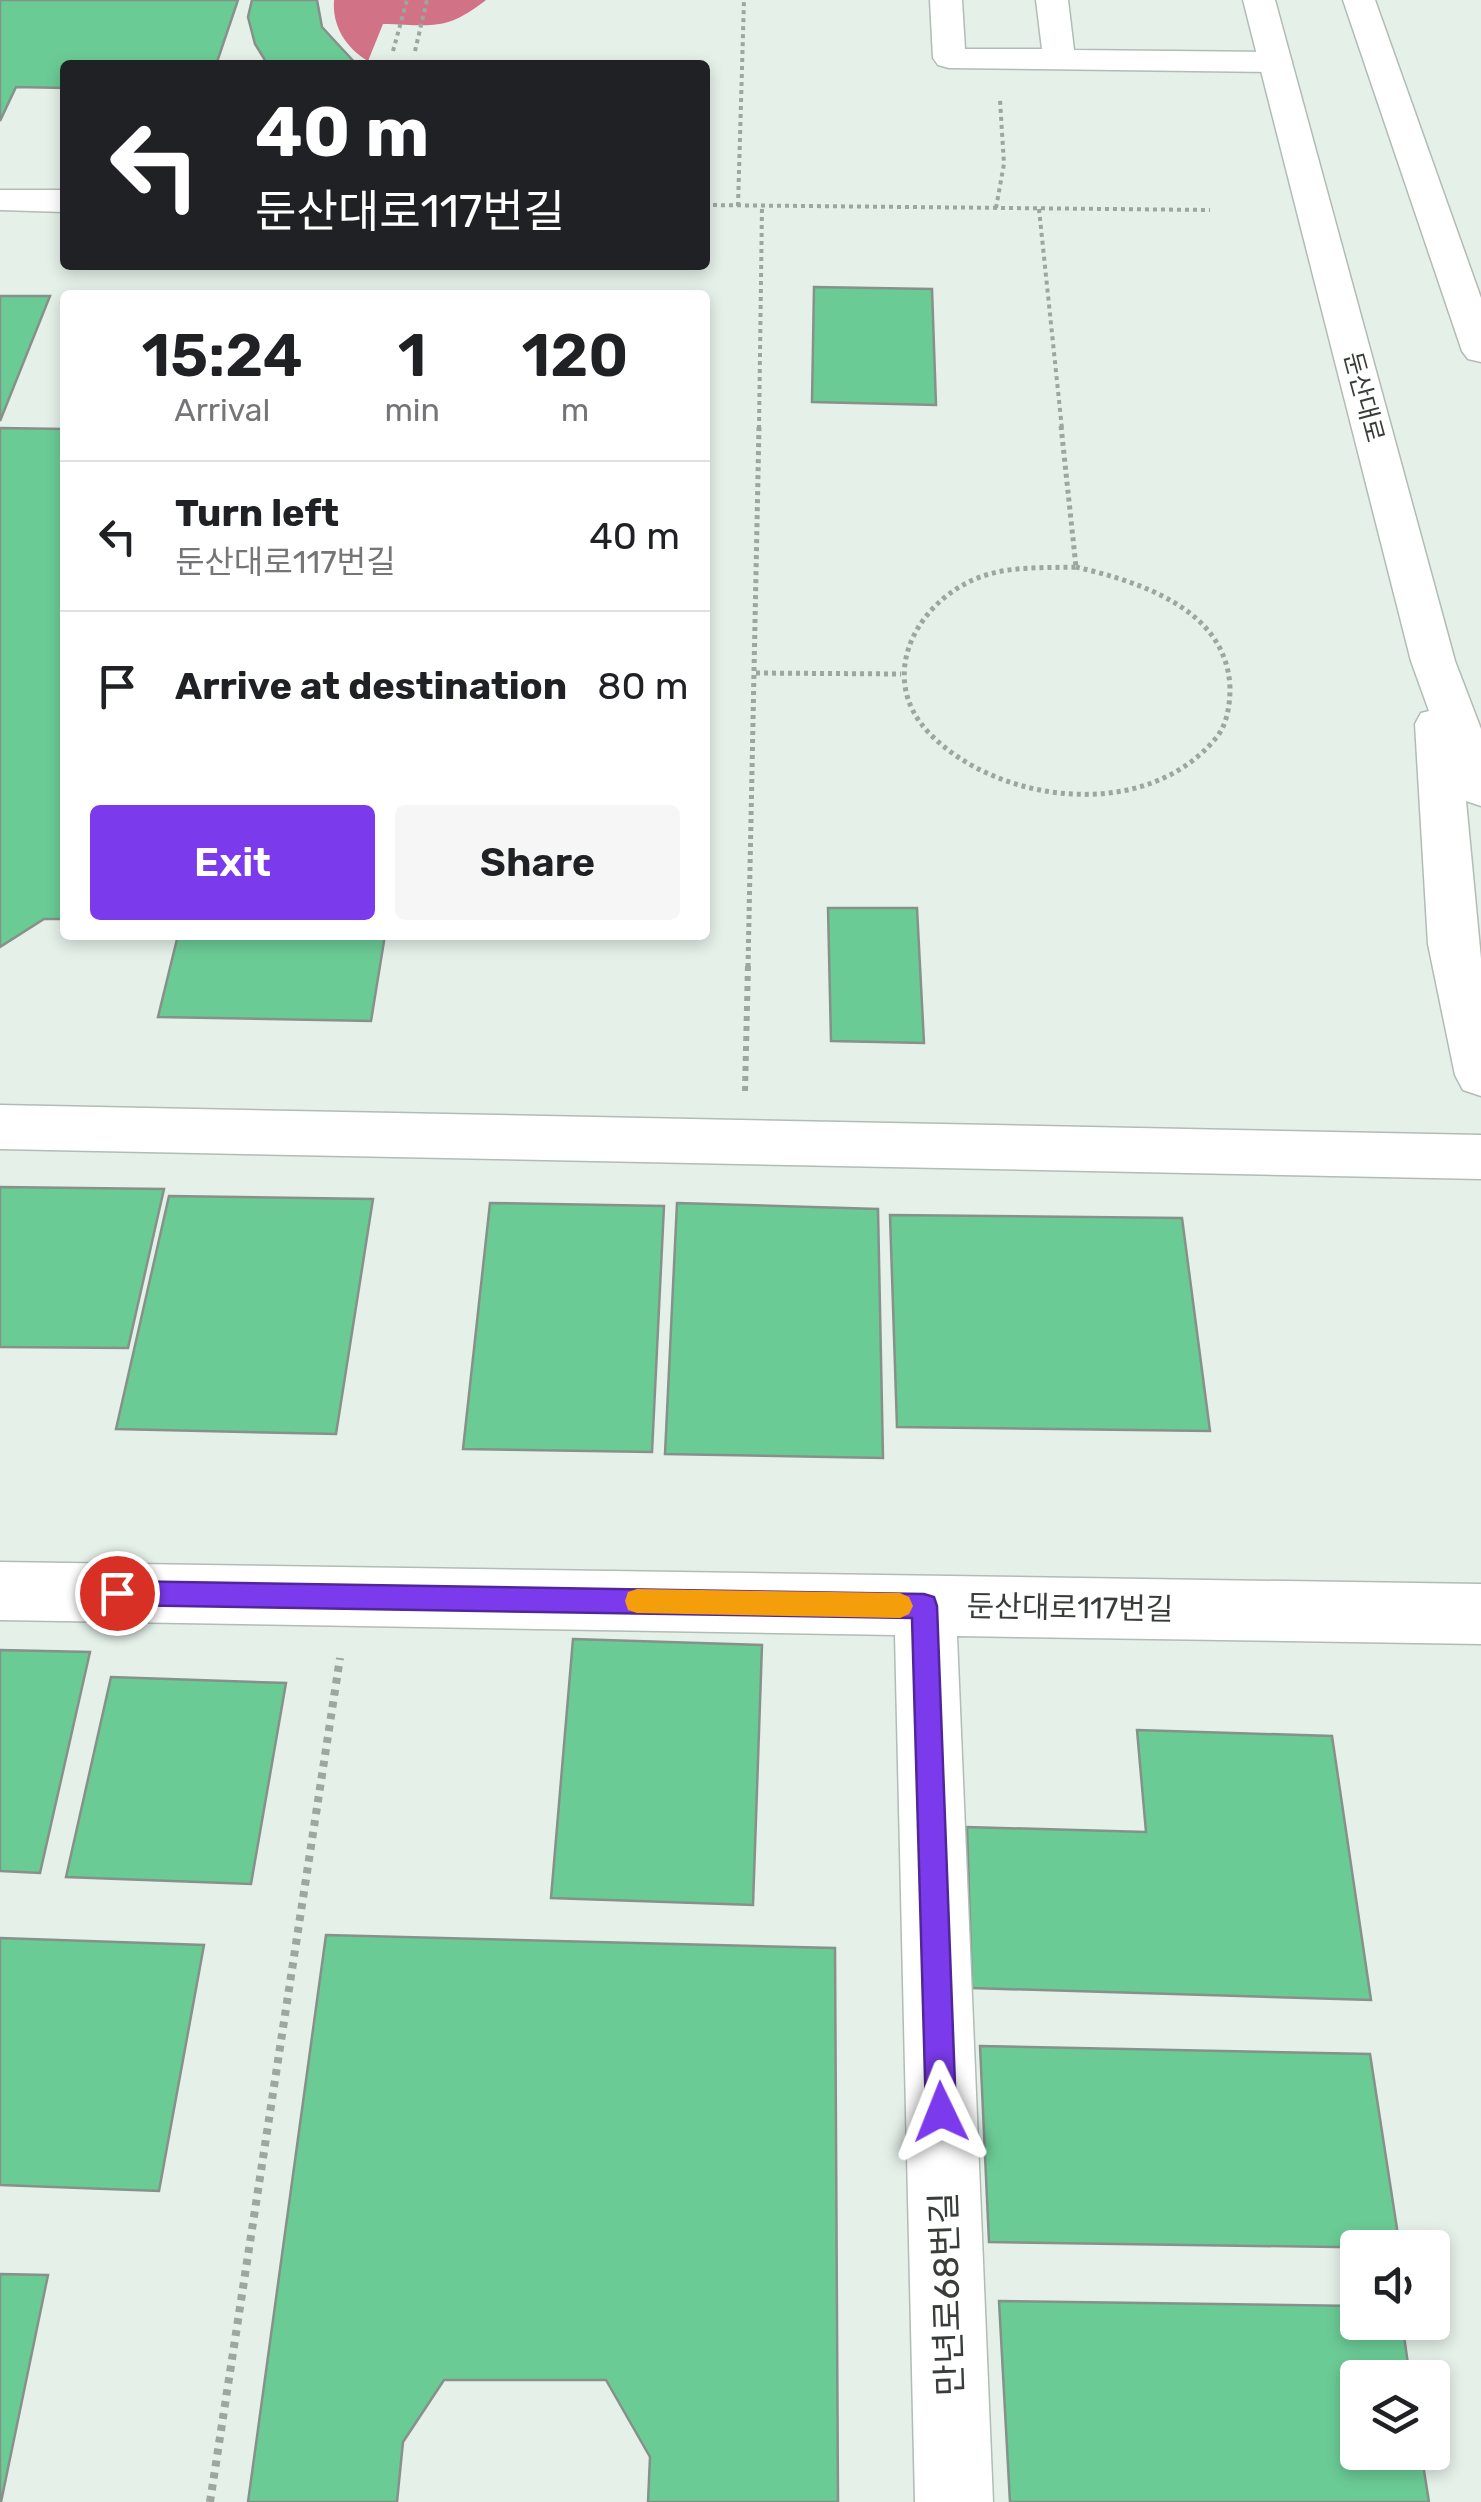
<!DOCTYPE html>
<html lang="en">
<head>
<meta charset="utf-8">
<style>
  :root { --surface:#fff; --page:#f6f6f6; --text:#202124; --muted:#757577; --line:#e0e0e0; --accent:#7c3aed }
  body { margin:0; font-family:Rubik,"Noto Sans KR",sans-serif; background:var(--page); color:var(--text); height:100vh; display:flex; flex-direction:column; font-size:38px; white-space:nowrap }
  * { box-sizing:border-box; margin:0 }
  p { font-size:32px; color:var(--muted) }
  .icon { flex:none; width:55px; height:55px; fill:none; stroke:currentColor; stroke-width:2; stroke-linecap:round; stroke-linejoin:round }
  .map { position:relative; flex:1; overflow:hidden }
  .details { position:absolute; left:60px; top:290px; width:650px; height:650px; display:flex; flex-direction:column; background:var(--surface); border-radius:10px; box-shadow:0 5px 15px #0003 }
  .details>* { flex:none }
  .hud { position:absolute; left:60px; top:60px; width:650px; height:210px; border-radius:10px; box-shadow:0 5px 15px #0003; background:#202124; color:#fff; overflow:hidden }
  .buttons { position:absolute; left:1340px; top:2230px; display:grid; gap:20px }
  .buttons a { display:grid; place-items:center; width:110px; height:110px; border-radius:10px; background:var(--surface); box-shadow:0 5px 15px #0003; font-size:50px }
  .pin { position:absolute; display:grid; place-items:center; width:85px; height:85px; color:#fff; margin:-42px; border:5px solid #fff; border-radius:50%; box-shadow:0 2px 10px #0007 }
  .me { position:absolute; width:110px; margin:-55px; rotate:358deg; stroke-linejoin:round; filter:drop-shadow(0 0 8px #0008) }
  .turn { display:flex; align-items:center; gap:35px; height:210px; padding:0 30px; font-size:45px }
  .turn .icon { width:130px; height:130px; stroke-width:2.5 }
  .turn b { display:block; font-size:70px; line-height:85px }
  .eta { display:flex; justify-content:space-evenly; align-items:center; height:170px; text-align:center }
  .eta b { font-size:60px; font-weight:600; line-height:70px }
  .cta { display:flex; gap:20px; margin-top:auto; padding:20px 30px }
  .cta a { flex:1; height:115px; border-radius:10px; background:var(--accent); color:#fff; font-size:40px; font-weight:600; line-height:115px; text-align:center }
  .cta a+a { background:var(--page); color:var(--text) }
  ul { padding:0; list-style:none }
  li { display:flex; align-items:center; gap:30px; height:150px; padding:0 30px; border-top:2px solid var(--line) }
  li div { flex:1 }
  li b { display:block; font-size:38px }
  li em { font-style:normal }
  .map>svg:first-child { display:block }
  .water { fill:#d17286 }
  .building { fill:#6bcb95; stroke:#86918a; stroke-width:2.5 }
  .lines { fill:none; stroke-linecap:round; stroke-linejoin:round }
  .minor-casing { stroke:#b1bcb5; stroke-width:3 }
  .major-casing { stroke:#b1bcb5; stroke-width:3 }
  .path-far3 { stroke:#9da6a0; stroke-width:4; stroke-dasharray:4 4; stroke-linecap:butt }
  .path-far2 { stroke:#9da6a0; stroke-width:5; stroke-dasharray:4 4; stroke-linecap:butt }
  .path-far1 { stroke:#9da6a0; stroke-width:6; stroke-dasharray:5 5; stroke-linecap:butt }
  .path { stroke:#9da6a0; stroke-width:8; stroke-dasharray:6 6; stroke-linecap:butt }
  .minor { fill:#fff; fill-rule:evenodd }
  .major { fill:#fff; fill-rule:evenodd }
  .route { fill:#7c3aed; stroke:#51269a; stroke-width:2.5 }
  .slow { fill:#f59e0b }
  .labels { text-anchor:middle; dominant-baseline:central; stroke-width:9; stroke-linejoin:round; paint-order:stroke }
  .far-street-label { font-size:25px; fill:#383d39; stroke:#fff }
  .street-label { font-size:30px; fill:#383d39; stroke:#fff }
  .near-street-label { font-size:35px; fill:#383d39; stroke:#fff }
</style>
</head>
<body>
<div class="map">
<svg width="1481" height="2502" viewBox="0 0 1481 2502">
  <rect width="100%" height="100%" fill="#e5f0e9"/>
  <path class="water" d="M334,0H486C445,32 432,25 383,24L368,61C346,48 332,26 334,0Z"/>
  <g class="building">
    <polygon points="0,0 238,0 216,65 65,65 65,88 16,87 0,121"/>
    <polygon points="252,0 317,0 322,27 357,65 268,65 255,44 248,17"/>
    <polygon points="814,287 932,289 936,405 812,402"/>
    <polygon points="0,296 50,296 0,421"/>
    <polygon points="0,428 65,429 65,919 44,919 0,947"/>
    <polygon points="828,908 917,908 924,1043 831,1041"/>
    <polygon points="178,935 385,935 371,1021 158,1017"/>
    <polygon points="0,1187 164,1189 128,1348 0,1347"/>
    <polygon points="169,1196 373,1199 336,1434 116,1429"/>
    <polygon points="490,1203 664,1206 652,1452 463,1449"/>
    <polygon points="677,1203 878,1209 883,1458 665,1454"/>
    <polygon points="890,1215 1182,1218 1210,1431 897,1427"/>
    <polygon points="573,1639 762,1645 753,1905 551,1898"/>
    <polygon points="0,1650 90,1652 40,1873 0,1871"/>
    <polygon points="111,1677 286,1683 251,1884 66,1877"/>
    <polygon points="1137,1730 1332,1736 1371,2000 972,1988 967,1827 1146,1832"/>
    <polygon points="326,1935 835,1948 838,2502 648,2502 650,2457 606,2380 444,2380 403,2442 397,2502 248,2502"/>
    <polygon points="0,1938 204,1945 159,2191 0,2185"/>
    <polygon points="980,2046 1370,2054 1400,2248 989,2242"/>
    <polygon points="0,2274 48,2275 1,2502 0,2502"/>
    <polygon points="999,2301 1358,2306 1358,2322 1402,2322 1410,2378 1358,2378 1358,2452 1421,2452 1429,2502 1010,2502"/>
  </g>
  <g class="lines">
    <defs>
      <g id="minor">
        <polygon points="930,0 962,0 965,49 1042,49 1036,0 1068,0 1074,50 1276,52 1287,55 1292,62 1287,69 1276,72 949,68 938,65 933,58"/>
        <polygon points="0,190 65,190 65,212 0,210"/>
        <polygon points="0,1105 1481,1135 1481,1179 0,1149"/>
        <polygon points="0,1562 1481,1584 1481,1644 957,1636 993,2502 915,2502 895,1635 0,1620"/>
      </g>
      <g id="major">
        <polygon points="1243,0 1275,0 1455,661 1481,729 1481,806 1466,801 1481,959 1481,1096 1463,1090 1455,1075 1428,944 1415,724 1421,713 1429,711 1411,661"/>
        <polygon points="1343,0 1375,0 1481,298 1481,362 1468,359 1462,351"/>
      </g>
    </defs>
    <use href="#minor" class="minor-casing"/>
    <use href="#major" class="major-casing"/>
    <g class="path-far3">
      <polyline points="393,51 407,0"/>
      <polyline points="415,51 427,0"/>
      <polyline points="705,205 1210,210"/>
      <polyline points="738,206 744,0"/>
      <polyline points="996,208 1004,164 1000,100"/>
      <polyline points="1039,209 1062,429"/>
      <polyline points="759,429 762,206"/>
    </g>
    <g class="path-far2">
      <polyline points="1061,426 1076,567"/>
      <path d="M1076,567C1140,582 1227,609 1230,688C1230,705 1227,725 1216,738C1147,822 1000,805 930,734C873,676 919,596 986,575C1015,566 1046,568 1076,567Z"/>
      <polyline points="756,673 901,674"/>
      <polyline points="748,967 759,426"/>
    </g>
    <polyline class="path-far1" points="745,1091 748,965"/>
    <polyline class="path" points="210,2502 340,1658"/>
    <use href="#minor" class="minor"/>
    <use href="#major" class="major"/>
  </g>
  <polygon class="route" points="117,1581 924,1594 934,1597 937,1606 956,2112 952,2123 941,2127 931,2123 926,2112 912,1618 117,1605 108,1601 104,1593 108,1584"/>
  <polygon class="slow" points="637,1589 900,1593 909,1597 913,1606 909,1614 900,1618 637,1613 628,1610 625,1601 628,1592"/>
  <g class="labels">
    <g class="far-street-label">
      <text transform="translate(1364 397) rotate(75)">둔산대로</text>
    </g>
    <g class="street-label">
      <text transform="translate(1070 1608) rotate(1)">둔산대로117번길</text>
    </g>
    <g class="near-street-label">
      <text transform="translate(947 2294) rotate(-92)">만년로68번길</text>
    </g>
  </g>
</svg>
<div class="buttons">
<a><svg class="icon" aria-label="sound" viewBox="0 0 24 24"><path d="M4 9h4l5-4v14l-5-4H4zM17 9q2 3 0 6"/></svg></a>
<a><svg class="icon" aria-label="layers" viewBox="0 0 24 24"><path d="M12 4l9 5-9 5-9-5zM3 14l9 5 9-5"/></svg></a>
</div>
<div class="pin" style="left:117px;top:1593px;background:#d93025"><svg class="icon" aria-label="arrive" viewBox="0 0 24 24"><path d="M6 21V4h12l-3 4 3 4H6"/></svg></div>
<svg class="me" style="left:941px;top:2112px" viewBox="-20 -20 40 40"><path d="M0-17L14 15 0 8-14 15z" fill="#7c3aed" stroke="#fff" stroke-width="4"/></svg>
<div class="hud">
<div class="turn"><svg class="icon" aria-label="left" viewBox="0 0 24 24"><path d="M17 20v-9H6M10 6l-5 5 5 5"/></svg><div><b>40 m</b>둔산대로117번길</div></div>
</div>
<section class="details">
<div class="eta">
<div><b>15:24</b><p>Arrival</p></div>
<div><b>1</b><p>min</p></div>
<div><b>120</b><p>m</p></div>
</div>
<ul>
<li><svg class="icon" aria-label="left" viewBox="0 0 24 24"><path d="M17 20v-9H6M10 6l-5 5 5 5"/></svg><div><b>Turn left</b><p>둔산대로117번길</p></div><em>40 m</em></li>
<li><svg class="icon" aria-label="arrive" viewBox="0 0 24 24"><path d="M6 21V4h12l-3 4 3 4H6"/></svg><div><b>Arrive at destination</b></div><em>80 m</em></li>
</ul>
<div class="cta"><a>Exit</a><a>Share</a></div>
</section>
</div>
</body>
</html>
